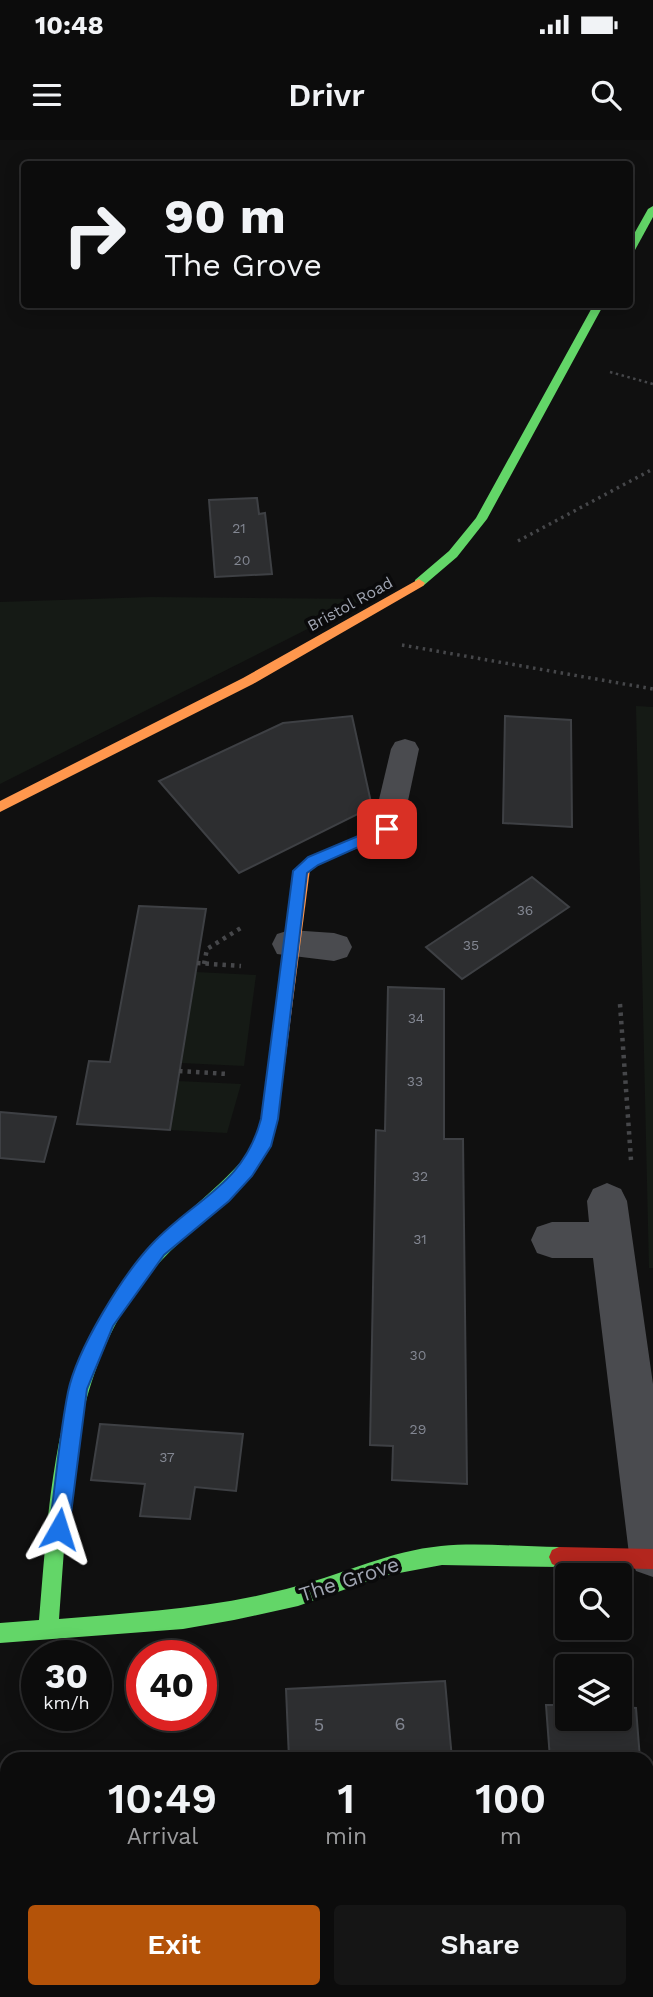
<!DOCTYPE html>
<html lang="en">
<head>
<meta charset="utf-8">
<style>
  :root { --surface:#0c0c0c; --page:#151515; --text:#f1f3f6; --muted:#9a9b9d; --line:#2c2c2d; --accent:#b45309 }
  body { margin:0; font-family:"Work Sans",sans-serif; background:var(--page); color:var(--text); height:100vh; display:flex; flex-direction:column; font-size:26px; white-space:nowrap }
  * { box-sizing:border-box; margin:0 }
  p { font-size:23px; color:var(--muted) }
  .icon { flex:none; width:38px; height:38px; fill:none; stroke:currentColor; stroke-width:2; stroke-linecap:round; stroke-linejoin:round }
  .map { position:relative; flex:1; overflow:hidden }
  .drawer { position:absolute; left:0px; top:1612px; width:654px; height:247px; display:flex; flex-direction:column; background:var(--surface); border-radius:21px 21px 0 0; box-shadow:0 4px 18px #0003,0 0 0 2px var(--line) }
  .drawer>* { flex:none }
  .banner { position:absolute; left:21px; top:21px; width:612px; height:147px; border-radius:7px; box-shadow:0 4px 18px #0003,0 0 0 2px var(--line); background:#0c0c0c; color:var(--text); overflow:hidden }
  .buttons { position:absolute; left:555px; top:1423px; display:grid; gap:14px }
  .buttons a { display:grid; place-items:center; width:77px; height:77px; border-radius:7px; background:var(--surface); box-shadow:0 4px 18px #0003,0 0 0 2px var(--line); font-size:35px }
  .speed { position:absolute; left:21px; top:1500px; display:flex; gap:14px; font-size:35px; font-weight:700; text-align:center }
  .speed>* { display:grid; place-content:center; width:91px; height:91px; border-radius:50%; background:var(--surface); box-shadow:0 4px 18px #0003,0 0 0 2px var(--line); line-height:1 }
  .speed small { font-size:18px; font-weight:400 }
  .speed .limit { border:10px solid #d22; background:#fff; color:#111 }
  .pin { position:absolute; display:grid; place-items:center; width:60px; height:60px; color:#fff; margin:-30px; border-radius:14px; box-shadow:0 4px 10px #0006 }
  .me { position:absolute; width:77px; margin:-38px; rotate:6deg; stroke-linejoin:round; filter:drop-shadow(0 0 5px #0008) }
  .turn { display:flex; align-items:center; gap:24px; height:147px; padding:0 28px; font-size:32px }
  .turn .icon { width:91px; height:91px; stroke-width:2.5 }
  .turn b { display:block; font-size:49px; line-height:60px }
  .eta { display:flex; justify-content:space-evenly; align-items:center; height:119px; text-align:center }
  .eta b { font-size:42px; font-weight:600; line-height:49px }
  .primary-button { display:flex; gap:14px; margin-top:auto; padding:14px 28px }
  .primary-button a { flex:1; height:80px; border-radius:7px; background:var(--accent); color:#fff; font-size:28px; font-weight:600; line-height:80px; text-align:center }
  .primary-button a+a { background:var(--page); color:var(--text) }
  .status { display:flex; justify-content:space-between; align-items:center; height:49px; padding:0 35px; background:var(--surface); direction:ltr }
  .status svg { height:19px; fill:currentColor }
  header { display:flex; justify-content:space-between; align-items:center; height:91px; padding:0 28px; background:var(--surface); font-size:32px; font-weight:600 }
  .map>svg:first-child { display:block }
  .green { fill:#151a15 }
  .building { fill:#2d2e30; stroke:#3e4044; stroke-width:2 }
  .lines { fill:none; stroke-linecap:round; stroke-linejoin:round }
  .path-far2 { stroke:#46474a; stroke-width:2.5; stroke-dasharray:2.5 3.5; stroke-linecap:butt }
  .path-far1 { stroke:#46474a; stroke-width:3.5; stroke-dasharray:2.5 4.5; stroke-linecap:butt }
  .path { stroke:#46474a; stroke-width:4.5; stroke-dasharray:3.5 5; stroke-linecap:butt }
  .lane { fill:#4a4b4f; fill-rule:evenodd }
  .street { fill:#4a4b4f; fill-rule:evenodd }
  .fast { fill:#63d668; fill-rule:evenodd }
  .slow { fill:#ff974d; fill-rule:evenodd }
  .jam { fill:#b3261e; fill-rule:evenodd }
  .route { fill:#1a73e8; stroke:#114b97; stroke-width:2 }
  .labels { text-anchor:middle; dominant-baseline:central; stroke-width:7; stroke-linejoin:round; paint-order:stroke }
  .number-label { font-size:14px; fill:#838792 }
  .far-street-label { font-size:16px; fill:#a0a5b2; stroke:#0a0a0b }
  .near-number-label { font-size:18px; fill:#838792 }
  .near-street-label { font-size:21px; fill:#a0a5b2; stroke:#0a0a0b }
</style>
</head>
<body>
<div class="status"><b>10:48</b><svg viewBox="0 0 49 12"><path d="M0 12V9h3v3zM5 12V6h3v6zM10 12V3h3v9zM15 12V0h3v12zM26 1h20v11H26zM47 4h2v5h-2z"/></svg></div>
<header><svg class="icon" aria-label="menu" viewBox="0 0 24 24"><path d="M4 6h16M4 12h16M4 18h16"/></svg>Drivr<svg class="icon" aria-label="search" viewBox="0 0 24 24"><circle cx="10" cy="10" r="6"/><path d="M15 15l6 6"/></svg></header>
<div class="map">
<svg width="653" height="1857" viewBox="0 0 653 1857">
  <rect width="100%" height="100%" fill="#101010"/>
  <g class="green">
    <polygon points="151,457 367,459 0,644 0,462"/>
    <polygon points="636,566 653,567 653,1128 649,1128"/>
    <polygon points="196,832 256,835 244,926 181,923"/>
    <polygon points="178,941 241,944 227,993 170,990"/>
  </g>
  <g class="building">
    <polygon points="257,358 259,374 265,373 272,434 215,437 209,360"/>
    <polygon points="352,576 372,667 239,733 159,641 283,583"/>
    <polygon points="505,576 571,580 572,687 503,683"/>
    <polygon points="532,737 569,767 462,839 426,807"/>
    <polygon points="139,766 206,769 170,990 77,984 89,921 110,922"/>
    <polygon points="388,847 444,849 444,999 463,999 467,1344 392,1340 393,1306 370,1305 376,990 385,991"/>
    <polygon points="0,972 56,977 44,1022 0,1018"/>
    <polygon points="100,1284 243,1294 236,1351 195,1347 190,1379 140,1376 145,1344 91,1340"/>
    <polygon points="445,1541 452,1619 289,1619 286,1549"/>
    <polygon points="546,1565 567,1565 567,1578 620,1578 620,1567 636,1568 640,1619 550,1619"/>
  </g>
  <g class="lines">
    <polyline class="path-far2" points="610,232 653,244"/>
    <g class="path-far1">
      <polyline points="518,401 653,329"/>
      <polyline points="402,505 653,549"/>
    </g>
    <g class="path">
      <polyline points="197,823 241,826"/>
      <polyline points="204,824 207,809 244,786"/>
      <polyline points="620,864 631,1020"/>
      <polyline points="179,931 227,934"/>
    </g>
    <polygon class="lane" points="405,599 415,602 419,609 402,689 397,696 387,700 377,696 372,689 391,609 395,602"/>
    <g class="street">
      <polygon points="290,790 334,793 347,797 352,807 347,817 334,821 277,814 272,804 277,794"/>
      <polygon points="607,1043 621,1049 627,1061 653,1244 653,1437 636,1431 629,1414 593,1118 552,1118 537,1113 531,1100 537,1087 552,1082 589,1082 587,1061 593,1049"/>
    </g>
    <g class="fast">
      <polygon points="653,66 653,77 635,110 630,113 630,101 648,69"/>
      <polygon points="594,164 604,164 487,379 457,417 423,446 415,446 415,440 449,411 476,378"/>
      <polygon points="387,684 392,685 394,689 392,693 318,725 308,733 298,733 296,729 308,717"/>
      <path d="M270,970L276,972L278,977C274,988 271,1001 265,1012C237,1060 188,1089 152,1131C70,1225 68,1361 59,1479C139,1472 219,1468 297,1446C346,1433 390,1411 441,1406C479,1402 521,1407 559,1407L566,1410L569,1417L566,1424L559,1427L442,1425L383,1436L298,1466L234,1480L183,1489L0,1503V1483L39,1480C49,1362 54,1235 127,1135C159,1092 204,1062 240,1023L253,1004L264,972Z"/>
    </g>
    <g class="slow">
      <polygon points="419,439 425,443 423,446 253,544 0,672 0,661 243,538"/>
      <polygon points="303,724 310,729 278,977 276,982 264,982 262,977 296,729"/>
    </g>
    <polygon class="jam" points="559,1407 653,1409 653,1429 559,1427 552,1424 549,1417 552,1410"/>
  </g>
  <path class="route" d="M387,684L394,689L392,692L318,725L307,733L278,979L271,1006L252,1036L229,1061L164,1115L113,1186L87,1249L69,1389L66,1396L59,1399L52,1396L49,1389C56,1343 59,1297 68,1252C77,1209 122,1136 152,1104C194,1059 244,1045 261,979L293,731L308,717Z"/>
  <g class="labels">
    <g class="number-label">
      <text x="239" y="388">21</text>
      <text x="242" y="420">20</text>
      <text x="525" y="770">36</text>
      <text x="471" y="805">35</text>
      <text x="416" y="878">34</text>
      <text x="415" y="941">33</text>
      <text x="420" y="1036">32</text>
      <text x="420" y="1099">31</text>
      <text x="418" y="1215">30</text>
      <text x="418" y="1289">29</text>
      <text x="167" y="1317">37</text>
    </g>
    <g class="far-street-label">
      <text transform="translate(350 464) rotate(-29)">Bristol Road</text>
    </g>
    <g class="near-number-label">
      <text x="400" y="1583">6</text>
      <text x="319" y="1584">5</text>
    </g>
    <g class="near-street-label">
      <text transform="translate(349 1439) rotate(-18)">The Grove</text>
    </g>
  </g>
</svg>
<div class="buttons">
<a><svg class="icon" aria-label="search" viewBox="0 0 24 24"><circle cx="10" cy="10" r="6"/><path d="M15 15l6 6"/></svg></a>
<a><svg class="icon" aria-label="layers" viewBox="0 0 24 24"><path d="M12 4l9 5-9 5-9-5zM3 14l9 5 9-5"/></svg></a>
</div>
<div class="speed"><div>30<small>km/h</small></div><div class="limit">40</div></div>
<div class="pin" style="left:387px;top:689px;background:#d93025"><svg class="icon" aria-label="arrive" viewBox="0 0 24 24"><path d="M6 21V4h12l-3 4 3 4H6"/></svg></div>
<svg class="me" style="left:59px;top:1389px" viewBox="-20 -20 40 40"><path d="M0-17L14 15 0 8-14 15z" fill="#1a73e8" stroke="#fff" stroke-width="4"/></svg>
<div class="banner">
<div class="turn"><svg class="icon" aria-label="right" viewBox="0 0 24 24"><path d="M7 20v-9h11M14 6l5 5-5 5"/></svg><div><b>90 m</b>The Grove</div></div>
</div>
<section class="drawer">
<div class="eta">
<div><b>10:49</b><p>Arrival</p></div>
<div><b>1</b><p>min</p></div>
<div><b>100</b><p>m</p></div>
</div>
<div class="primary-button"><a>Exit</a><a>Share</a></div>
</section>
</div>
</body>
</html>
